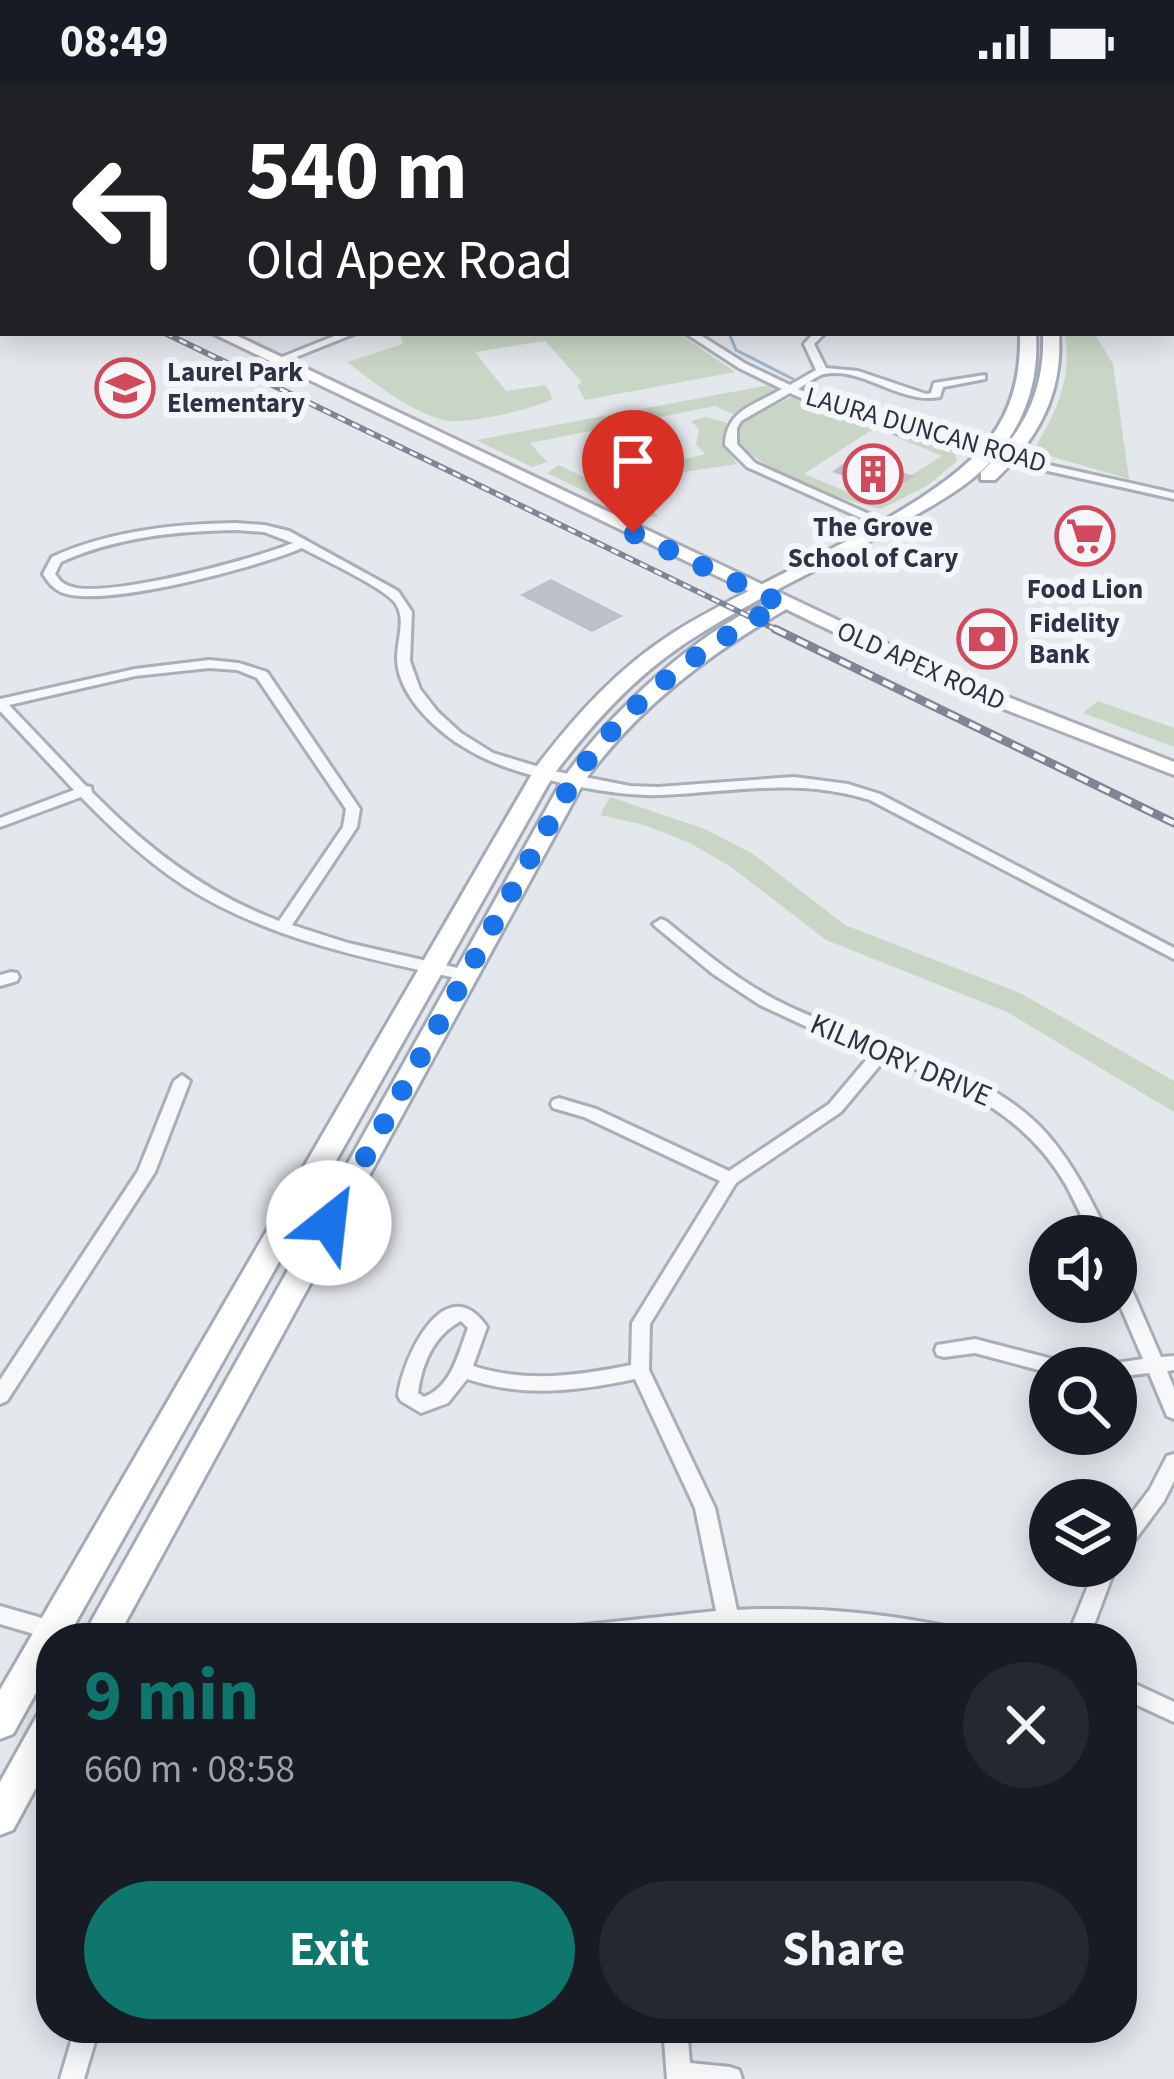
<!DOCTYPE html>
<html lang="en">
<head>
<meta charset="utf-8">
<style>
  :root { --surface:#171b24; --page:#242831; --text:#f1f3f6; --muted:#9ea1a6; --accent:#0f766e }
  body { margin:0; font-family:"Source Sans 3",sans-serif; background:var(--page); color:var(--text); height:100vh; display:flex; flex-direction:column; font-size:45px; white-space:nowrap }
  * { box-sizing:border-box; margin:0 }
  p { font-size:39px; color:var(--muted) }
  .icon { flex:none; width:66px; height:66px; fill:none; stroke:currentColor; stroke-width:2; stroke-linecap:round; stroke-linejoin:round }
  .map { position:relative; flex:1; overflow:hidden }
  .sheet { position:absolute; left:36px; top:1539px; width:1101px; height:420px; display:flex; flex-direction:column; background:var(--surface); border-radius:48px; box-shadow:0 6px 30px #0003 }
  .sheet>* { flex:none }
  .top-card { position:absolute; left:0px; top:0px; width:1176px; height:252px; box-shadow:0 6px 30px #0003; background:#202124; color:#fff; overflow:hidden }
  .controls { position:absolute; left:1029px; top:1131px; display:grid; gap:24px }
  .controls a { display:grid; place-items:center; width:108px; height:108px; border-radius:50%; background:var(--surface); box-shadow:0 6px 30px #0003; font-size:60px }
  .pin { position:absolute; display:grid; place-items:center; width:102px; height:102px; color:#fff; margin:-123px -51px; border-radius:50% 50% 50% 0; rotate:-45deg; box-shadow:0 0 12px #0007 }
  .pin .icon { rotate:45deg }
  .me { position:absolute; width:132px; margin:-66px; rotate:29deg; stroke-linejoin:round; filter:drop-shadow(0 0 9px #0008) }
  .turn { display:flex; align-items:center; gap:42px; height:252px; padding:0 48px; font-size:54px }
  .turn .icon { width:156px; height:156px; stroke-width:2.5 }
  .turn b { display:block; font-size:84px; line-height:102px }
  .round { display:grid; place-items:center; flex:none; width:126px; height:126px; border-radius:63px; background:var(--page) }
  .head { display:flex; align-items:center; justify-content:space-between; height:204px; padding:0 48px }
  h1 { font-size:72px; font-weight:700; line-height:90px; color:var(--accent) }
  .action { display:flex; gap:24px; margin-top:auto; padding:24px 48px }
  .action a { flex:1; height:138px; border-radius:72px; background:var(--accent); color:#fff; font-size:48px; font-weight:700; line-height:138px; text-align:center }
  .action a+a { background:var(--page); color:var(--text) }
  .status { display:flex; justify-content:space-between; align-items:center; height:84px; padding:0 60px; background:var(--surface); direction:ltr }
  .status svg { height:33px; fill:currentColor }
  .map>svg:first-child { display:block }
  .green { fill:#c9d6c5 }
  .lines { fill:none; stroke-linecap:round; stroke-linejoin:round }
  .stream { stroke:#9fb4cc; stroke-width:3 }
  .building { fill:#bbc0ca }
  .street-casing { stroke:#a9aeb7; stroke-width:6 }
  .secondary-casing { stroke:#a9aeb7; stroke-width:6 }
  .primary-casing { stroke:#a3abb8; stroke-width:6 }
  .street { fill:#f7f8fa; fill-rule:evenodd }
  .secondary { fill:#fff; fill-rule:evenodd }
  .primary { fill:#fff; fill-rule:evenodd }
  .rail-far1-casing { stroke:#7d8696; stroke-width:6 }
  .rail-casing { stroke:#7d8696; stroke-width:9 }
  .rail-far1 { stroke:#f4f6f9; stroke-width:3; stroke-dasharray:8; stroke-linecap:butt }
  .rail { stroke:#f4f6f9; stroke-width:4.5; stroke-dasharray:12; stroke-linecap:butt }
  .route { stroke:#1a73e8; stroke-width:21; stroke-dasharray:0 37.8 }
  .labels { text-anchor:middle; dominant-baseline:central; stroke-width:12; stroke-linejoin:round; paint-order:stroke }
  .far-poi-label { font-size:27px; font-weight:bold; fill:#2b3445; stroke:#f4f6f9; text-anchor:start }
  .far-street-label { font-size:27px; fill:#2b3445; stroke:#f4f6f9 }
  .street-label { font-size:30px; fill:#2b3445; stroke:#f4f6f9 }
</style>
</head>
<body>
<div class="status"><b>08:49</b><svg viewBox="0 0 49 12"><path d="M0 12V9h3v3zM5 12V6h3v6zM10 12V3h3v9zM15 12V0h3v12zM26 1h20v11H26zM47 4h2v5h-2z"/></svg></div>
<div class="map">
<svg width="1174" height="1995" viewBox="0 0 1174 1995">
  <rect width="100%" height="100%" fill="#e4e7ec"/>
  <g class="green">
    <path d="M400,249H678L735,288L585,316L577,302L582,298L545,257L475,268L506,307L546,301L553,315C532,325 465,342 443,336C409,327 375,299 347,278L403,260Z"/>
    <path d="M1094,249L1113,280L1129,395L1033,367C1056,329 1072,297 1065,251Z"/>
    <polygon points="770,301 776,309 733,330 715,322 530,359 547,378 532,383 476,356"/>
    <path d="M792,313L873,345L804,390L870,417L942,372L892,351L955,370L957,377L927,402L881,425C845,418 751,384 735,353L740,338Z"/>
    <polygon points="706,333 727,339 723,360 737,380 670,390 655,400 644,398 640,407 658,433 639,433 547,389 559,381 593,398 705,370 696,360 699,345 691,337"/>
    <polygon points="1098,617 1174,644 1174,663 1083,629"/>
    <polygon points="610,713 705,745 753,770 845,841 1020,909 1174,997 1174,1028 1007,928 826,856 731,783 690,759 644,741 600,731"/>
  </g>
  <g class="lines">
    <g class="stream">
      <polyline points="328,3 335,0"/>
      <polyline points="729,249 736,266 793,295"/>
    </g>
  </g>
  <g class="building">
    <polygon points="853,372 914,392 890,408 832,388"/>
    <polygon points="551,495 623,532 592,548 520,511"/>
  </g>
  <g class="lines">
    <defs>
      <g id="street">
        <polygon points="395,0 406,0 402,3 391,3"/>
        <polygon points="842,0 851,0 854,3 845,3"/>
        <polygon points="1173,71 1174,72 1174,78 1173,77"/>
        <rect x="0" y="78" width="3" height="6"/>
        <rect x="1173" y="181" width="1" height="6"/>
        <polygon points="342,249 356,249 281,279 272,277"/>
        <path d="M685,249H697L746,280L790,301L816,286L804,260L814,249H825L814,260L826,284L858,287L926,310L931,309L934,299L985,291V295L943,303L940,313C901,321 862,282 824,290C816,292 805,301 798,305C917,358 1048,379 1174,409V415C1046,385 911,364 790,309L741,337L737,344V360L755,379L909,448L899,451L747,383L725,361C726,326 755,321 782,305L739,284Z"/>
        <path d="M236,439L264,441L289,447L398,507L412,528L410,577L420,605L438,628L461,649L493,669L549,686L630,702L658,703L794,693L848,700L880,710L1174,864V875L870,716C797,693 735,708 661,711C610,713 510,692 467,665C437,648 397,611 397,574C397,556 406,536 396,520C387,505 320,474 302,464C258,483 106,524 63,509C53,505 49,499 43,490L52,473C109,447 174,440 236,439ZM236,446L264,448L293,459C255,475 104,516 69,502C61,499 60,496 55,490L61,478C116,453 177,447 236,446Z"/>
        <path d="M209,576L239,579L267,588L360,725L357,743L292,841L348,859L471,887L473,891L471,895L465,896C369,875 270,856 186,803C147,778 113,746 81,713L0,743V734L74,706L0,627V615L135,585ZM209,584L237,586L257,594L346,725L343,743L279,837C210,811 153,769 101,717L92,708L91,703L86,702L9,621L135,592Z"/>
        <path d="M661,835L666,837C704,868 742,900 786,921C870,962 983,978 1047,1050C1074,1081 1091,1116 1109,1152H1091C1083,1135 1075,1118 1066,1101C1026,1031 958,1000 886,974L841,1028L736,1099L650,1240L649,1286L715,1424L737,1526C813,1522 886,1529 960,1545L967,1547L971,1554H916L857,1546L806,1543L702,1546L621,1554H536L540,1547L547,1545L716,1527L695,1424L635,1295C576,1307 524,1314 467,1295L448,1319L421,1329L401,1317L398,1312C403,1272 446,1183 487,1243L473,1282C526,1299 577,1292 631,1281L632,1239L720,1097L584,1033L553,1024L551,1020L553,1016L559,1014L596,1025L729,1087L829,1020L872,969L829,953L760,921L713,890L656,843L653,840ZM461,1237L468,1244C458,1270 452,1302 424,1313L418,1309C422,1279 434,1251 461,1237Z"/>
        <polygon points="11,888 17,889 19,893 17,897 0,902 0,891"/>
        <polygon points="182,991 190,997 155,1088 7,1317 0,1320 0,1296 138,1087 174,997"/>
        <polygon points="1116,1183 1122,1185 1125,1190 1161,1273 1174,1272 1174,1286 1167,1287 1174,1304 1174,1335 1167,1332 1149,1289 1116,1293 1116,1284 1108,1284 1116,1279 1143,1275 1116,1212"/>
        <polygon points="975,1255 1060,1277 1067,1279 1069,1284 1050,1284 1050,1289 975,1269 944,1273 937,1271 935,1266 937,1261"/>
        <polygon points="1174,1370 1174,1397 1164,1417 1123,1472 1116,1475 1116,1450 1150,1405 1167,1372"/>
        <polygon points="1096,1482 1116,1482 1089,1554 1067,1554"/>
        <polygon points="0,1522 80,1545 87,1547 91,1554 51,1555 0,1540"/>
        <polygon points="1122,1594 1174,1618 1174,1638 1122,1614"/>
        <polygon points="75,1944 99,1944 84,1995 60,1995"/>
        <polygon points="663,1944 687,1944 690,1979 730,1983 739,1986 742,1995 667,1995"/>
      </g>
      <g id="secondary">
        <polygon points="0,140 3,141 3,149 0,148"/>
        <polygon points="212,249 231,249 964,596 1174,678 1174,691 950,604"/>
      </g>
      <g id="primary">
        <path d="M1020,249H1036C1039,297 1025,340 992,376C968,403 933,421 902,439C830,481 753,514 684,560C632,595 592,640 554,690L67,1554H51V1582L13,1650L0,1655V1606L536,683C576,631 617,585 673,549C757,495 937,428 991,353C1014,322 1021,287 1020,249Z"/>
        <path d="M1043,249H1059C1063,310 1038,355 995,396H981V388C1024,349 1045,307 1043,249Z"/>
        <path d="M783,513L793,519L790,523C710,569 640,621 585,696L117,1554H82L563,695C609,630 706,537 783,513Z"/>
        <polygon points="51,1625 51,1676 13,1746 0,1751 0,1698 38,1630"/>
      </g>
    </defs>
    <use href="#street" class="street-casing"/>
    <use href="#secondary" class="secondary-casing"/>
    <use href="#primary" class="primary-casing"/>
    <use href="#street" class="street"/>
    <use href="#secondary" class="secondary"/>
    <use href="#primary" class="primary"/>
    <defs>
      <polyline id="rail-far1" points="165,249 781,548"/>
      <polyline id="rail" points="775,545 1174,739"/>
    </defs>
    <use href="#rail-far1" class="rail-far1-casing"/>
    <use href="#rail" class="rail-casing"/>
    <use href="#rail-far1" class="rail-far1"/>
    <use href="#rail" class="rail"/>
  </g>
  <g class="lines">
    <path class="route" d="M329,1139L574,695C629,615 697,566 782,520L633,449"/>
  </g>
  <defs>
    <symbol id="school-ring" viewBox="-11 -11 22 22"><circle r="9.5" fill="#f4f6f9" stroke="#d1495b" stroke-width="1.5"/><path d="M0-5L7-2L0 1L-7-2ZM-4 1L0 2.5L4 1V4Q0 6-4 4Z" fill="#d1495b"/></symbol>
    <symbol id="building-ring" viewBox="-11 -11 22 22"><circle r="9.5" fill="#f4f6f9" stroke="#d1495b" stroke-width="1.5"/><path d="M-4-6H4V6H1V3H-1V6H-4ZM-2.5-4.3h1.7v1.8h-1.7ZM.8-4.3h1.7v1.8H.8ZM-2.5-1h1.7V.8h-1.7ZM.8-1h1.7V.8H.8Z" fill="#d1495b"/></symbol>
    <symbol id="supermarket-ring" viewBox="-11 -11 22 22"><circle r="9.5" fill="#f4f6f9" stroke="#d1495b" stroke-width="1.5"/><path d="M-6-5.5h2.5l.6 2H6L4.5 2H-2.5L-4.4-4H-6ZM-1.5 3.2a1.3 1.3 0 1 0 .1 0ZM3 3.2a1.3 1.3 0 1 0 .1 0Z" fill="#d1495b"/></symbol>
    <symbol id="bank-ring" viewBox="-11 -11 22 22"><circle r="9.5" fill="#f4f6f9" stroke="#d1495b" stroke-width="1.5"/><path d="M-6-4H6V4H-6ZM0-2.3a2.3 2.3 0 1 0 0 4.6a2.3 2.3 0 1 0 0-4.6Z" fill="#d1495b"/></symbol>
  </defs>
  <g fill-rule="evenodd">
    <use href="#school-ring" x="92" y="271" width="66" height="66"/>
    <use href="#building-ring" x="840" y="357" width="66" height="66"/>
    <use href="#supermarket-ring" x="1052" y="419" width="66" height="66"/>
    <use href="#bank-ring" x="954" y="522" width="66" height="66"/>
  </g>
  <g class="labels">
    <g class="far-poi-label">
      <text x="167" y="288">Laurel Park<tspan x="167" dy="31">Elementary</tspan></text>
      <text x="873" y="443" text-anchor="middle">The Grove<tspan x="873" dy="31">School of Cary</tspan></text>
      <text x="1085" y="505" text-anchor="middle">Food Lion</text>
      <text x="1029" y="539">Fidelity<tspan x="1029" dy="31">Bank</tspan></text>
    </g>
    <g class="far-street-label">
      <text transform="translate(926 346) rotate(16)">LAURA DUNCAN ROAD</text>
      <text transform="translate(921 582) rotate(24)">OLD APEX ROAD</text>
    </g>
    <g class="street-label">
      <text transform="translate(901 976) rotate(23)">KILMORY DRIVE</text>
    </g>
  </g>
</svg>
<div class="controls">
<a><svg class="icon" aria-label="sound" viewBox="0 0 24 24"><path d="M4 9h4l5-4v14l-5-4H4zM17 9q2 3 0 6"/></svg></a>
<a><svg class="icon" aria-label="search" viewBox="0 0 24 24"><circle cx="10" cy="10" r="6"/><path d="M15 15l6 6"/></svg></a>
<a><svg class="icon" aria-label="layers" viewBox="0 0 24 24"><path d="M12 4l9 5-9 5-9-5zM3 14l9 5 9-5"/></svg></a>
</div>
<div class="pin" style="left:633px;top:449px;background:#d93025"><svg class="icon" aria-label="arrive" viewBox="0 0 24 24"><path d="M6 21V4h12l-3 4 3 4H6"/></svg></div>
<svg class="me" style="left:329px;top:1139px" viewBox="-20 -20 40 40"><circle r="19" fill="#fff"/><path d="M0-13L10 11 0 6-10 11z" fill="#1a73e8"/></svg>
<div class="top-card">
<div class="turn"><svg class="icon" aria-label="left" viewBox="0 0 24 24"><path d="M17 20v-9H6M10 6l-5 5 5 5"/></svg><div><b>540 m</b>Old Apex Road</div></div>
</div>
<section class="sheet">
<div class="head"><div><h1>9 min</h1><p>660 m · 08:58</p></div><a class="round"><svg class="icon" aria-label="close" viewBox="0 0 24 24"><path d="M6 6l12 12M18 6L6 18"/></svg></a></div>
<div class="action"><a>Exit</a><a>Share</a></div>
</section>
</div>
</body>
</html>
